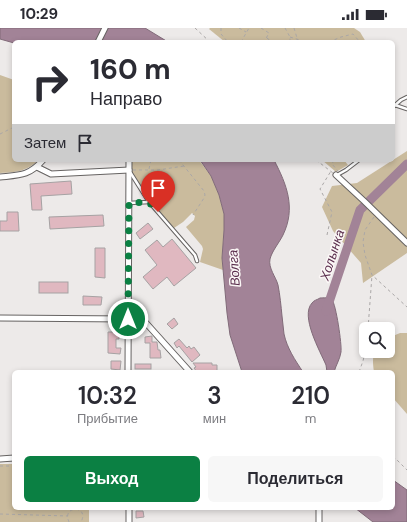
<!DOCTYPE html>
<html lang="ru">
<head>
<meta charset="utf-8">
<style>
  :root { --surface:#fff; --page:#f7f7f7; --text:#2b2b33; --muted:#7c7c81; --accent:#0b8043 }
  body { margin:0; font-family:"DM Sans",sans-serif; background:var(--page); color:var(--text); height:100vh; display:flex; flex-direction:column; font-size:15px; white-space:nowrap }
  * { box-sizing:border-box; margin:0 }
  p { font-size:13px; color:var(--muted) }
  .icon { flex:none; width:22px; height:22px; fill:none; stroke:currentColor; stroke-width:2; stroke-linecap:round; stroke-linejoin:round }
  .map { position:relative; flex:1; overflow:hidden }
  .drawer { position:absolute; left:12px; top:342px; width:383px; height:140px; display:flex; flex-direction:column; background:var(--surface); border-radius:6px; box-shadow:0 2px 6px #0003 }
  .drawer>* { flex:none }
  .banner { position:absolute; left:12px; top:12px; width:383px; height:122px; border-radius:6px; box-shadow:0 2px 6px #0003; background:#fff; color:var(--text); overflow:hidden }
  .fabs { position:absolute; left:359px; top:294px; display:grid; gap:8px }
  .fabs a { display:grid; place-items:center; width:36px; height:36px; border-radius:6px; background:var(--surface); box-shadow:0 2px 6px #0003; font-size:20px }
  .pin { position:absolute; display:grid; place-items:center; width:34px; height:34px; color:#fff; margin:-41px -17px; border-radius:50% 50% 50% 0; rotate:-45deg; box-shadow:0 0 4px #0007 }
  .pin .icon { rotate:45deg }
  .me { position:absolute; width:44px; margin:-22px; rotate:0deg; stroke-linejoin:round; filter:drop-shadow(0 0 3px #0008) }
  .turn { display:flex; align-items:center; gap:14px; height:84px; padding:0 12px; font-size:18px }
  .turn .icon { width:52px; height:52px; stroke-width:2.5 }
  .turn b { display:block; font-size:28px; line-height:34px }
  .then { display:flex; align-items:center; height:38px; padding:0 12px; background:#0003; gap:8px; font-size:15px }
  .eta { display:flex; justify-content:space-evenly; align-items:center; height:68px; text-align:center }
  .eta b { font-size:24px; font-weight:600; line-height:28px }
  .primary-button { display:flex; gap:8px; margin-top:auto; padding:8px 12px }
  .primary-button a { flex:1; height:46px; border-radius:6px; background:var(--accent); color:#fff; font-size:16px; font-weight:600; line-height:46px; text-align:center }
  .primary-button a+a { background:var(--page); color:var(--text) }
  .status { display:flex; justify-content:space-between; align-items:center; height:28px; padding:0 20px; background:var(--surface); direction:ltr }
  .status svg { height:11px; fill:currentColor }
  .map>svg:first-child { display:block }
  .green { fill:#cabb9d }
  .water { fill:#a28397; stroke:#816b79 }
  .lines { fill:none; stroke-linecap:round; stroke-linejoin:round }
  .river { stroke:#a28397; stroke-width:9 }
  .building { fill:#e0b8c0; stroke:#a6a2a3 }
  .service-casing { stroke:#666362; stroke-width:4.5 }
  .minor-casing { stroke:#666362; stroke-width:7 }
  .path { stroke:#aaa7a7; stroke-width:1; stroke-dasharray:3 3; stroke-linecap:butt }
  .service { stroke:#fff; stroke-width:2.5 }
  .minor { stroke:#fff; stroke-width:5 }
  .route { stroke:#0b8043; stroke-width:7; stroke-dasharray:0 12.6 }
  .labels { text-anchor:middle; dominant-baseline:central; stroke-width:3; stroke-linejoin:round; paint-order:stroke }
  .water-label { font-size:13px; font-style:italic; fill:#5b2f4e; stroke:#fbf7f6 }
</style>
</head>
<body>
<div class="status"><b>10:29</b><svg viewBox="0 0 49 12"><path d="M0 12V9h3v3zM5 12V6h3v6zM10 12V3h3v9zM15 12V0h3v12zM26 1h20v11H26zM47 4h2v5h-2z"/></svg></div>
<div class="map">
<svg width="407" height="494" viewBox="0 0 407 494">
  <rect width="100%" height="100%" fill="#edeae9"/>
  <g class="green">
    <polygon points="210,0 354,0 360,4 366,14 225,14 209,1"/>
    <path d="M0,47L14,52V132H39C25,144 17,144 0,145Z"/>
    <polygon points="407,123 407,225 363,255 361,235 333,203 322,179 332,158 357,155"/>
    <polygon points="130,132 199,132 211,148 219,167 224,186 224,202 222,230 223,242 200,234 203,221 202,218 186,199 194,192 195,188 192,185 183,194 174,200 150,174 132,145"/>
    <polygon points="322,132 344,132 348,137 336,144"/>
    <path d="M400,305H407V386L393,370V344H374C373,337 372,329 375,323H388V310Z"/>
    <polygon points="0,436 14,436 14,480 89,480 89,494 0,494"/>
  </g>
  <g class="water">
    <polygon points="0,0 145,0 168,14 14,14 14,15 0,11"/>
    <path d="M200,132H274C287,157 296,180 283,207C279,215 272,223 270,231C268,240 276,249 278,257C280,267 281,278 282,288C283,294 283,300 284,306C287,320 295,332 303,344H242L230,307L227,285L222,230L224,202V186L219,167L211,148Z"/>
    <path d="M320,270C323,270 329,269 332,272C336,276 342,317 341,324C340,331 336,337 334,344H327L326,337C320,323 300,288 312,275C314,272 317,272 320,270Z"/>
    <polygon points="393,452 407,462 407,494 373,494 355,480 393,480"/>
  </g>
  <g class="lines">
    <polyline class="river" points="326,283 360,182 407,136"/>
  </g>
  <g class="building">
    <polygon points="71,153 72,166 41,168 42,182 32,182 30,156"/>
    <polygon points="7,184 18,184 19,203 0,203 0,193 7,193"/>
    <polygon points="103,187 104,198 50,201 49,189"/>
    <polygon points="148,195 153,201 140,211 136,205"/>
    <polygon points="172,211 196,240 174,258 167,249 153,261 143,249 157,237 145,222 157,212 163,219"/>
    <polygon points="95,220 105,220 105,250 95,249"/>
    <rect x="39" y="254" width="29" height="11"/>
    <polygon points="83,268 102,269 101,277 83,277"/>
    <polygon points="174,290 178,296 172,301 167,296"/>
    <polygon points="108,304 119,304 119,311 116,311 116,320 121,320 120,326 108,325"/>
    <polygon points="152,308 152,314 157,314 158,322 160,322 161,330 150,330 150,315 145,315 145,309"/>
    <polygon points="179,311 187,320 189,318 191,321 194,319 200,327 192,334 179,318 177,320 174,315"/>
    <polygon points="111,333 121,333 120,342 111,341"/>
    <polygon points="193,335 212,335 212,337 217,337 217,344 197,344 194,340 196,339"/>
    <rect x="135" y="336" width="16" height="5"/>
    <polygon points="136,483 143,483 144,489 136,490"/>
  </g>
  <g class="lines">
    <defs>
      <g id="service">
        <polyline points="395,77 407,81"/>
        <polyline points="393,79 401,72 407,69"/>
        <polyline points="130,144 149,174 195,227 197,233"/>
        <polyline points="337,147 346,142 359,132"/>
        <polyline points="129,175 149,174"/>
      </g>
      <g id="minor">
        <polyline points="98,14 105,0"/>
        <polyline points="37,139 51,146 129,142"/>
        <polyline points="336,147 364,173 407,215"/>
        <path d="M0,149C20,147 29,148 43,132"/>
        <polyline points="0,290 128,291 146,295 190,344"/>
        <polyline points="128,344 129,132"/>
        <polyline points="0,431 14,430"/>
        <polyline points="129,480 129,494"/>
        <polyline points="319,480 319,494"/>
      </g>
    </defs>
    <use href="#service" class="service-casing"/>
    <use href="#minor" class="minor-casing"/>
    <g class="path">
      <polyline points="195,0 210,14"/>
      <polyline points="221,0 221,6 228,14"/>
      <polyline points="239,0 246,4"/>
      <polyline points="261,0 269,5 264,14"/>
      <polyline points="285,0 290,9 290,14"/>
      <polyline points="294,0 297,10"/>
      <polyline points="290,9 306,14"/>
      <polyline points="267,10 272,14"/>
      <polyline points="241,14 249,0"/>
      <polyline points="329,14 341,9 353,6 360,14"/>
      <polyline points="0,106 14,99"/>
      <polyline points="179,132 204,163 205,167 204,170 193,187"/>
      <polyline points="316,132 333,145"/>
      <polyline points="334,132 332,136 338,143"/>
      <polyline points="149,141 151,132"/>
      <polyline points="133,142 158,142 184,138"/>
      <polyline points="374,189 365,202 363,214 365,227 372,247 407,279"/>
      <polyline points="327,207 332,184 320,161 331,143"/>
      <polyline points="368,301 372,247"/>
      <polyline points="359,344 363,333 366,320"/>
      <polyline points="393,428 407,442"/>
      <polyline points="0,438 14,438"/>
      <polyline points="0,486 68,488"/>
      <path d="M69,494C61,477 90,477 81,494"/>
    </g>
    <use href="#service" class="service"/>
    <use href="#minor" class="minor"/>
  </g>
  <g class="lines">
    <polyline class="route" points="128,291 129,175 149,174 158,184"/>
  </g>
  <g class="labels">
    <g class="water-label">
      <text transform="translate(332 227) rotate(-72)">Холынка</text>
      <text transform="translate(234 240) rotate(-94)">Волга</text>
    </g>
  </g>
</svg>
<div class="fabs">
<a><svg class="icon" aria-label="search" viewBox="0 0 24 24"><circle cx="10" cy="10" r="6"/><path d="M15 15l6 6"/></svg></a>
</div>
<div class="pin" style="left:158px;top:184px;background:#d93025"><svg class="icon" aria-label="arrive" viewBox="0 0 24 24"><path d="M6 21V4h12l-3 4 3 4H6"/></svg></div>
<svg class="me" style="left:128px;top:291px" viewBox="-20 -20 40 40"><circle r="17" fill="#0b8043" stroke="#fff" stroke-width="3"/><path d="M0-11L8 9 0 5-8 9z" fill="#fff"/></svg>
<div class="banner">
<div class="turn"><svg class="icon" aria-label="right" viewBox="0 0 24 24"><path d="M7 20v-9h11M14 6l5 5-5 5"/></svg><div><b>160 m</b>Направо</div></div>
<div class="then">Затем<svg class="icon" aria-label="arrive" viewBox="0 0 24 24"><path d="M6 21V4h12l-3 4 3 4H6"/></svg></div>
</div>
<section class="drawer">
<div class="eta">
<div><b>10:32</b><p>Прибытие</p></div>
<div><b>3</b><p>мин</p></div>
<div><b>210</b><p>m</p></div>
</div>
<div class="primary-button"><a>Выход</a><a>Поделиться</a></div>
</section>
</div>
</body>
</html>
